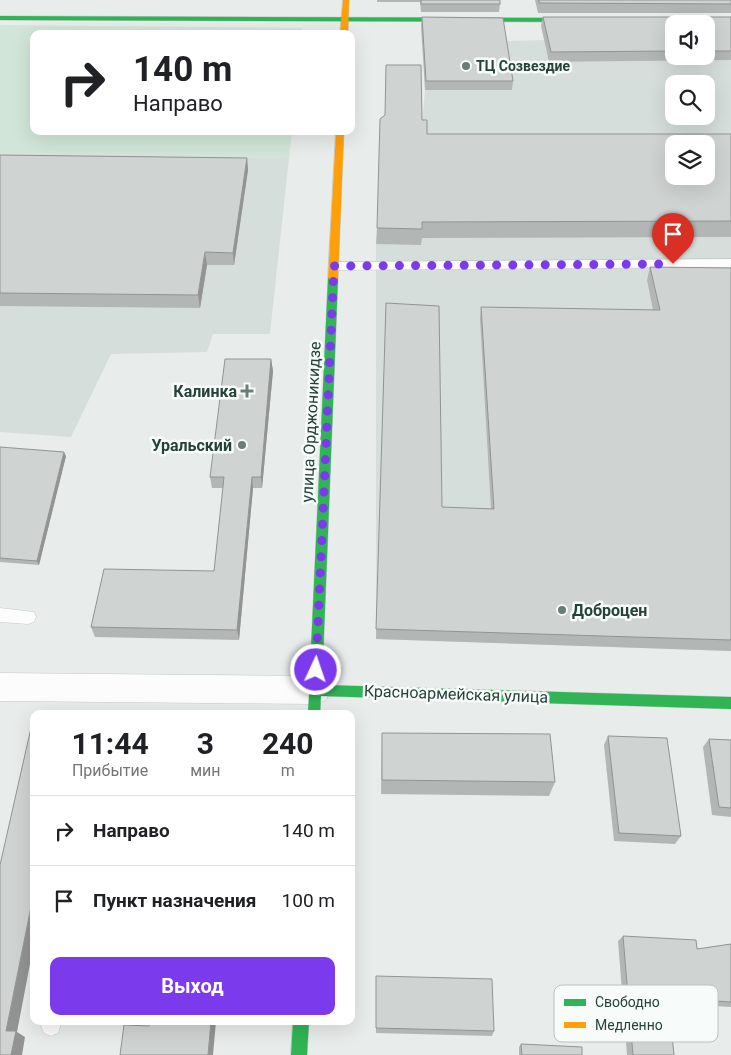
<!DOCTYPE html>
<html lang="ru">
<head>
<meta charset="utf-8">
<style>
  :root { --surface:#fff; --page:#f6f6f6; --text:#202124; --muted:#757577; --line:#e0e0e0; --accent:#7c3aed }
  body { margin:0; font-family:Roboto,sans-serif; background:var(--page); color:var(--text); height:100vh; display:flex; flex-direction:column; font-size:19px; white-space:nowrap }
  * { box-sizing:border-box; margin:0 }
  p { font-size:16px; color:var(--muted) }
  .icon { flex:none; width:28px; height:28px; fill:none; stroke:currentColor; stroke-width:2; stroke-linecap:round; stroke-linejoin:round }
  .map { position:relative; flex:1; overflow:hidden }
  .details { position:absolute; left:30px; top:710px; width:325px; height:315px; display:flex; flex-direction:column; background:var(--surface); border-radius:10px; box-shadow:0 5px 20px #0002 }
  .details>* { flex:none }
  .guide { position:absolute; left:30px; top:30px; width:325px; height:105px; border-radius:10px; box-shadow:0 5px 20px #0002; background:#fff; color:var(--text); overflow:hidden }
  .controls { position:absolute; left:665px; top:15px; display:grid; gap:10px }
  .controls a { display:grid; place-items:center; width:50px; height:50px; border-radius:10px; background:var(--surface); box-shadow:0 5px 20px #0002; font-size:25px }
  .pin { position:absolute; display:grid; place-items:center; width:42px; height:42px; color:#fff; margin:-51px -21px; border-radius:50% 50% 50% 0; rotate:-45deg; box-shadow:0 0 5px #0007 }
  .pin .icon { rotate:45deg }
  .me { position:absolute; width:55px; margin:-28px; rotate:3deg; stroke-linejoin:round; filter:drop-shadow(0 0 4px #0008) }
  .turn { display:flex; align-items:center; gap:18px; height:105px; padding:0 20px; font-size:22px }
  .turn .icon { width:65px; height:65px; stroke-width:2.5 }
  .turn b { display:block; font-size:35px; line-height:42px }
  .eta { display:flex; justify-content:space-evenly; align-items:center; height:85px; text-align:center }
  .eta b { font-size:30px; font-weight:700; line-height:35px }
  .button { display:flex; gap:10px; margin-top:auto; padding:10px 20px }
  .button a { flex:1; height:58px; border-radius:10px; background:var(--accent); color:#fff; font-size:20px; font-weight:700; line-height:58px; text-align:center }
  ul { padding:0; list-style:none }
  li { display:flex; align-items:center; gap:15px; height:70px; padding:0 20px; border-top:1px solid var(--line) }
  li div { flex:1 }
  li b { display:block; font-size:19px }
  li em { font-style:normal }
  .map>svg:first-child { display:block }
  .built { fill:#d6dedb; fill-rule:evenodd }
  .green { fill:#d1e6d8 }
  .lines { fill:none; stroke-linecap:round; stroke-linejoin:round }
  .lane-casing { stroke:#c5cac8; stroke-width:1 }
  .street-casing { stroke:#c5cac8; stroke-width:1 }
  .fast-casing { stroke:#c3cbc8; stroke-width:1 }
  .slow-casing { stroke:#c3cbc8; stroke-width:1 }
  .lane { fill:#fcfcfc; fill-rule:evenodd }
  .street { fill:#fcfcfc; fill-rule:evenodd }
  .fast { fill:#30b455; fill-rule:evenodd }
  .slow { fill:#ff9f0a; fill-rule:evenodd }
  .wall { fill:#b2b6b5; fill-rule:evenodd }
  .shaded-wall { fill:#919493 }
  .building { fill:#cfd4d2; stroke:#919493; fill-rule:evenodd }
  .route { stroke:#7c3aed; stroke-width:9; stroke-dasharray:0 16.2 }
  .poi-dot { fill:#697e78; stroke:#f7fbf9; stroke-width:2 }
  .labels { text-anchor:middle; dominant-baseline:central; stroke-width:5; stroke-linejoin:round; paint-order:stroke }
  .far-poi-label { font-size:14px; font-weight:bold; fill:#24423a; stroke:#f7fbf9; text-anchor:start }
  .poi-label { font-size:16px; font-weight:bold; fill:#24423a; stroke:#f7fbf9; text-anchor:end }
  .street-label { font-size:16px; fill:#24423a; stroke:#f7fbf9 }
  .key { fill:#f7fbf9; stroke:#b8c4c0; stroke-width:1 }
  .key-label { font-size:14px; fill:#24423a }
</style>
</head>
<body>
<div class="map">
<svg width="731" height="1055" viewBox="0 0 731 1055">
  <rect width="100%" height="100%" fill="#e8edeb"/>
  <g class="built">
    <path d="M544,40L550,62L731,60V651L376,639V244H421V135L425,90H512L504,41ZM674,84H706V116H674ZM674,144H706V176H674Z"/>
    <polygon points="0,155 289,158 270,334 213,334 207,352 111,354 71,437 0,432"/>
  </g>
  <polygon class="green" points="0,25 302,28 302,34 34,34 34,131 292,131 289,158 0,155"/>
  <g class="lines">
    <defs>
      <g id="lane">
        <polygon points="731,259 731,267 334,270 328,266 334,262"/>
        <polygon points="0,608 34,612 36,617 34,622 28,624 0,622"/>
        <polygon points="42,1021 62,1021 58,1033 51,1036 44,1033 41,1026"/>
      </g>
      <polygon id="street" points="0,673 315,676 326,680 330,690 326,700 315,704 0,701"/>
      <g id="fast">
        <polygon points="0,16 578,18 582,20 578,22 0,20"/>
        <polygon points="333,275 338,278 322,685 731,697 731,709 321,696 320,714 308,714 328,278"/>
        <polygon points="293,1021 309,1021 307,1055 291,1055"/>
      </g>
      <g id="slow">
        <polygon points="343,0 349,0 348,34 340,34"/>
        <polygon points="336,131 344,131 338,278 333,281 328,278"/>
      </g>
    </defs>
    <use href="#lane" class="lane-casing"/>
    <use href="#street" class="street-casing"/>
    <use href="#fast" class="fast-casing"/>
    <use href="#slow" class="slow-casing"/>
    <use href="#lane" class="lane"/>
    <use href="#street" class="street"/>
    <use href="#fast" class="fast"/>
    <use href="#slow" class="slow"/>
  </g>
  <g class="wall">
    <polygon points="377,0 500,0 500,4 499,12 421,12 420,2 377,2"/>
    <polygon points="535,0 731,0 731,13 538,13"/>
    <polygon points="422,17 513,81 512,90 425,90 421,26"/>
    <path d="M543,17H731V60L549,62L541,26ZM674,24H706V56H674Z"/>
    <polygon points="422,120 427,134 731,134 731,237 422,238 421,245 376,244 377,228"/>
    <polygon points="0,155 247,158 248,170 234,265 207,265 200,308 0,306"/>
    <polygon points="650,267 731,268 731,651 376,639 386,303 442,507 491,509 480,319 481,307 653,310 647,280"/>
    <polygon points="271,359 273,371 262,488 253,488 239,640 95,637 91,627 214,571 223,488 212,488 210,477"/>
    <polygon points="0,447 66,456 39,565 0,562"/>
    <polygon points="382,733 555,782 549,796 381,794"/>
    <polygon points="608,736 681,836 675,844 614,841 604,745"/>
    <polygon points="709,739 731,740 731,817 712,815 703,747"/>
    <polygon points="623,936 697,949 731,944 731,1007 669,1003 674,1055 627,1055 618,941"/>
    <polygon points="376,976 494,1031 492,1036 376,1033"/>
    <polygon points="521,1044 582,1055 519,1055 519,1047"/>
  </g>
  <g class="shaded-wall">
    <polygon points="247,158 248,170 234,265 233,253"/>
    <polygon points="205,252 207,265 200,308 198,295"/>
    <polygon points="271,359 273,371 262,488 261,477"/>
    <polygon points="64,452 66,456 39,565 37,561"/>
    <polygon points="252,477 253,488 239,640 237,630"/>
    <polygon points="34,892 34,943 17,1032 25,1037 22,1055 11,1055 6,1031"/>
    <polygon points="211,1021 216,1021 213,1055 208,1055"/>
  </g>
  <g class="building">
    <rect x="421" y="0" width="79" height="4"/>
    <polygon points="539,0 731,0 731,4 539,3"/>
    <polygon points="422,17 503,18 513,81 426,81"/>
    <polygon points="543,17 731,17 731,51 706,51 706,24 674,24 674,51 551,52"/>
    <path d="M386,65H421L422,120H427V134H731V221L422,222V229L377,228L380,119L385,115ZM674,144H706V176H674Z"/>
    <polygon points="0,155 247,158 233,253 205,252 198,295 0,293"/>
    <polygon points="650,267 731,268 731,640 376,629 386,303 439,306 442,507 494,509 481,307 660,310"/>
    <polygon points="225,359 271,359 261,477 252,477 237,630 91,627 104,569 214,571 224,477 210,477"/>
    <polygon points="0,447 64,452 37,561 0,558"/>
    <polygon points="31,728 34,728 34,892 6,1031 16,1031 11,1055 0,1055 0,865"/>
    <polygon points="382,733 550,734 555,782 382,780"/>
    <polygon points="608,736 667,738 681,836 619,833"/>
    <polygon points="709,739 731,740 731,808 719,807"/>
    <polygon points="623,936 696,940 697,949 731,944 731,1002 668,998 674,1055 633,1055"/>
    <polygon points="376,976 492,979 494,1031 376,1028"/>
    <polygon points="150,1021 211,1021 208,1055 120,1055 124,1025 149,1026"/>
    <polygon points="521,1044 582,1047 582,1055 522,1055"/>
  </g>
  <g class="lines">
    <polyline class="route" points="316,670 334,266 673,264"/>
  </g>
  <g class="poi-dot">
    <circle cx="466" cy="66" r="5"/>
    <path d="M244.5 383.5h5v5h5v5h-5v5h-5v-5h-5v-5h5z"/>
    <circle cx="242" cy="445" r="5"/>
    <circle cx="562" cy="610" r="5"/>
  </g>
  <g class="labels">
    <g class="far-poi-label">
      <text x="476" y="66">ТЦ Созвездие</text>
    </g>
    <g class="poi-label">
      <text x="237" y="391">Калинка</text>
      <text x="232" y="445">Уральский</text>
      <text x="572" y="610" text-anchor="start">Доброцен</text>
    </g>
    <g class="street-label">
      <text transform="translate(311 422) rotate(-87)">улица Орджоникидзе</text>
      <text transform="translate(456 694) rotate(2)">Красноармейская улица</text>
    </g>
  </g>
  <rect x="554" y="985" width="164" height="57" rx="8" class="key"/>
  <rect x="564" y="999" width="22" height="7" fill="#30b455"/>
  <rect x="564" y="1022" width="22" height="6" fill="#ff9f0a"/>
  <g class="key-label">
    <text x="595" y="1007">Свободно</text>
    <text x="595" y="1030">Медленно</text>
  </g>
</svg>
<div class="controls">
<a><svg class="icon" aria-label="sound" viewBox="0 0 24 24"><path d="M4 9h4l5-4v14l-5-4H4zM17 9q2 3 0 6"/></svg></a>
<a><svg class="icon" aria-label="search" viewBox="0 0 24 24"><circle cx="10" cy="10" r="6"/><path d="M15 15l6 6"/></svg></a>
<a><svg class="icon" aria-label="layers" viewBox="0 0 24 24"><path d="M12 4l9 5-9 5-9-5zM3 14l9 5 9-5"/></svg></a>
</div>
<div class="pin" style="left:673px;top:264px;background:#d93025"><svg class="icon" aria-label="arrive" viewBox="0 0 24 24"><path d="M6 21V4h12l-3 4 3 4H6"/></svg></div>
<svg class="me" style="left:316px;top:670px" viewBox="-20 -20 40 40"><circle r="17" fill="#7c3aed" stroke="#fff" stroke-width="3"/><path d="M0-11L8 9 0 5-8 9z" fill="#fff"/></svg>
<div class="guide">
<div class="turn"><svg class="icon" aria-label="right" viewBox="0 0 24 24"><path d="M7 20v-9h11M14 6l5 5-5 5"/></svg><div><b>140 m</b>Направо</div></div>
</div>
<section class="details">
<div class="eta">
<div><b>11:44</b><p>Прибытие</p></div>
<div><b>3</b><p>мин</p></div>
<div><b>240</b><p>m</p></div>
</div>
<ul>
<li><svg class="icon" aria-label="right" viewBox="0 0 24 24"><path d="M7 20v-9h11M14 6l5 5-5 5"/></svg><div><b>Направо</b></div><em>140 m</em></li>
<li><svg class="icon" aria-label="arrive" viewBox="0 0 24 24"><path d="M6 21V4h12l-3 4 3 4H6"/></svg><div><b>Пункт назначения</b></div><em>100 m</em></li>
</ul>
<div class="button"><a>Выход</a></div>
</section>
</div>
</body>
</html>
